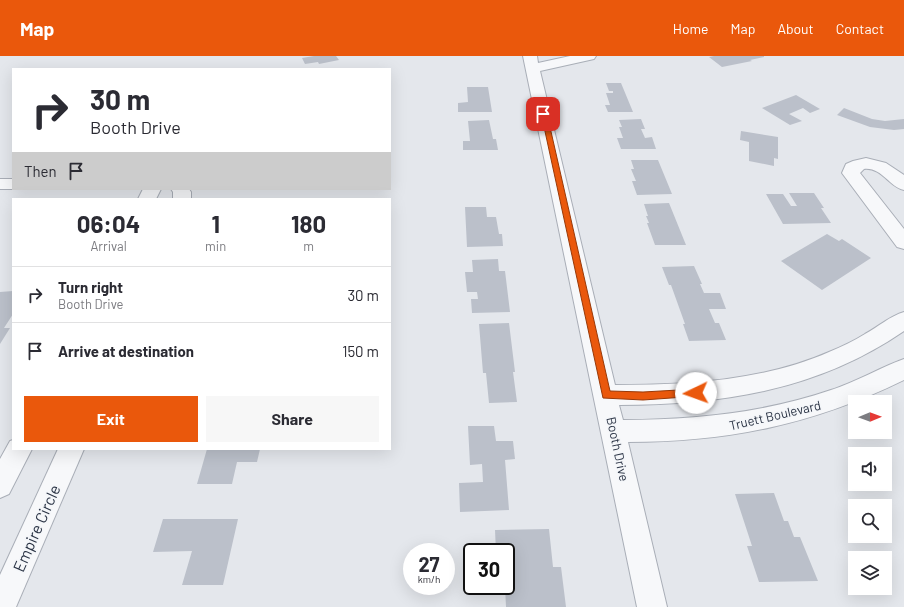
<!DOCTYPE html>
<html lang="en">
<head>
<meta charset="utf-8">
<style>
  :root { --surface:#fff; --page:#f7f7f7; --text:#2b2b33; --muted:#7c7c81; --line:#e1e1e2; --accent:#ea580c }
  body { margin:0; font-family:Barlow,sans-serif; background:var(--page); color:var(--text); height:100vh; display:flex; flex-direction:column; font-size:15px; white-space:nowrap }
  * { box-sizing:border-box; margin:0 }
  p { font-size:13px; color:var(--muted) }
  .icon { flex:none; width:22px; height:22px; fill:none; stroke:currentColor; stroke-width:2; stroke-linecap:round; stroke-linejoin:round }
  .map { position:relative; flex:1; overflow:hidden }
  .drawer { position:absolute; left:12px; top:142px; width:379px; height:252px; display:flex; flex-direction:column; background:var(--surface); border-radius:0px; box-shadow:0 4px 16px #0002 }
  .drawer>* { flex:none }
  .hud { position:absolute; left:12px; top:12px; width:379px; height:122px; border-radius:0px; box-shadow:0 4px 16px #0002; background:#fff; color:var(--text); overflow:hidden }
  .needle { width:26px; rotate:89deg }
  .tools { position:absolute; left:848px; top:339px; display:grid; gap:8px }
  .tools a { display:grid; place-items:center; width:44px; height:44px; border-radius:0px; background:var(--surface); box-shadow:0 4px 16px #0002; font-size:20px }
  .speed { position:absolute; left:403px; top:487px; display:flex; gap:8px; font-size:20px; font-weight:700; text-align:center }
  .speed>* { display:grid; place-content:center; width:52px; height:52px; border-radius:50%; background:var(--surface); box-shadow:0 4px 16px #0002; line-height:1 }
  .speed small { font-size:10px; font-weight:400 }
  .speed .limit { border:2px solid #111; border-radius:6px; background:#fff; color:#111 }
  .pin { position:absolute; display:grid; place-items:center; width:34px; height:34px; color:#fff; margin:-17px; border-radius:8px; box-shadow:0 2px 6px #0006 }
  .me { position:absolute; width:44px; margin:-22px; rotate:267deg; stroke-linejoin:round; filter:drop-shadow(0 0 3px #0008) }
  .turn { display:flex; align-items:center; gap:14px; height:84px; padding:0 12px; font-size:18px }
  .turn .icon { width:52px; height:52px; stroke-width:2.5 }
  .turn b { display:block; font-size:28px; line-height:34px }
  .then { display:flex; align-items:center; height:38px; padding:0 12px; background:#0003; gap:8px; font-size:15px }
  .eta { display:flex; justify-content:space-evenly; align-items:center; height:68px; text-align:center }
  .eta b { font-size:24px; font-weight:700; line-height:28px }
  .primary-button { display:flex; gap:8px; margin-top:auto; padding:8px 12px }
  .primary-button a { flex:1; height:46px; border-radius:0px; background:var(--accent); color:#fff; font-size:16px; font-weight:700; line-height:46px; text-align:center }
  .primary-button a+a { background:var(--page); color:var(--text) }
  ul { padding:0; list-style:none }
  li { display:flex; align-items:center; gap:12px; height:56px; padding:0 12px; border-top:1px solid var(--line) }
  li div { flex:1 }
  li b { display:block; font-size:15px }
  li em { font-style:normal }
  header { display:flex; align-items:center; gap:24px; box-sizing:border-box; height:56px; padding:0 20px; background:var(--accent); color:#fff }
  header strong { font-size:19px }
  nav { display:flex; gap:22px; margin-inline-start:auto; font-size:14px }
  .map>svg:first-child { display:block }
  .building { fill:#bbc0ca }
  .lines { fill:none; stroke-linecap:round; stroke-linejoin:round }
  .minor-casing { stroke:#a9aeb7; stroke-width:2 }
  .minor { fill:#f7f8fa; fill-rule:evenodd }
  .route { fill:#ea580c; stroke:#983908 }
  .labels { text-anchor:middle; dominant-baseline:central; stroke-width:3; stroke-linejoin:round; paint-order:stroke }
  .street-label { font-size:13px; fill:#2b3445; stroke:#f4f6f9 }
  .near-street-label { font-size:16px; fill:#2b3445; stroke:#f4f6f9 }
</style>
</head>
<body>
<header>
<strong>Map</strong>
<nav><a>Home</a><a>Map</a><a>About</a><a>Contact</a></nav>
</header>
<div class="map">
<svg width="904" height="551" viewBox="0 0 904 551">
  <rect width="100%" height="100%" fill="#e4e7ec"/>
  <g class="building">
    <polygon points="314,0 336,0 339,4 319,8 318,6 305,8 302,2"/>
    <polygon points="714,0 764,0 764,1 750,4 752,5 722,11 709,1"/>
    <polygon points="606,27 621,27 633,56 608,56 605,49 610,49 606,37 613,37 613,35 609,35"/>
    <polygon points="467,31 488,31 492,56 458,56 458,47 468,46"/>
    <polygon points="796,39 820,53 810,57 803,52 789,58 802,65 790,69 762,52"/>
    <polygon points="844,52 872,63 885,65 904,63 904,73 894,74 870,71 837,59"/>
    <polygon points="641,63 645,73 641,73 645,82 652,81 656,93 621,93 617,82 623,82 619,71 622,71 619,64"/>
    <polygon points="489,64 493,83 496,83 498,94 463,94 463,85 470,85 468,65"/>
    <polygon points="741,75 778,81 778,103 774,102 774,110 749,105 749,86 740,84"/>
    <polygon points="631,104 658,104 672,138 637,139 632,125 636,125 631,113 634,113"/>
    <polygon points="789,137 814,137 824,152 821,152 831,167 783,168 766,138 783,138 791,150 797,150"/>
    <polygon points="669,147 686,189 655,189 647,167 649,167 646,160 648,160 644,148"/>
    <polygon points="465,151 486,151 487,161 496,161 499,178 502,178 503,190 467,191"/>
    <polygon points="827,178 839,185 842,183 871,202 822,234 781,205"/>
    <polygon points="498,203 499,215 505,215 510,256 472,257 471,243 478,243 477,236 467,236 465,216 473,216 472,204"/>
    <polygon points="694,210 702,228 700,228 704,237 720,237 726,253 709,253 715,267 719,267 726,284 689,285 683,268 685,268 671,229 669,229 662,211"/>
    <polygon points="13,235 13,258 4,272 10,272 0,288 0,236"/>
    <polygon points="509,267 515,316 513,316 517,346 489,347 486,317 483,317 479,268"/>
    <polygon points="468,370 494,370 496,385 513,385 515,403 505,404 509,454 460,456 459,427 483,426 482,408 470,409"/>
    <polygon points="207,393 260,393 257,406 237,406 232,428 197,428"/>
    <polygon points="774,437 784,465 788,465 794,481 800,481 818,525 759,526 747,490 752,490 735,438"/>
    <polygon points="163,463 238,463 223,529 182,529 192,495 153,496"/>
    <polygon points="549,473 553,511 561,511 566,551 506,551 505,530 506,530 506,496 496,496 495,474"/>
  </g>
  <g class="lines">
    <defs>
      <g id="minor">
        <path d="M523,0H537L538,7L570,0H596L594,3L540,15L615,329C686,329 763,325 829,296C841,291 854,285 865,278C878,271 890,260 904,256V275C818,334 722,349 619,349L623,364C693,364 764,357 831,334C856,326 879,312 904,303V324C814,368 729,386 628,386L667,551H637Z"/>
        <path d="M866,102L886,107L904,119V134C889,131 882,111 864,113L860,117L904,173V193L897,191L842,117L846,108L853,105Z"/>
        <polygon points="0,123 13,123 13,133 15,133 0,133"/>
        <polygon points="143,133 161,133 156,143 138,143"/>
        <polygon points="171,133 189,133 191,136 191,143 173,143 173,136"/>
        <polygon points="13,384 13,393 32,393 9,438 0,442 0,403 10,385"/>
        <polygon points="58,393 84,393 16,551 0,551 0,519"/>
      </g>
    </defs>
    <use href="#minor" class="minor-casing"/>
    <use href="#minor" class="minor"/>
  </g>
  <polygon class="route" points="541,57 547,58 610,335 643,336 696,333 699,334 701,337 699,340 643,344 603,342"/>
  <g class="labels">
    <g class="street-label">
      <text transform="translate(775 359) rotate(-13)">Truett Boulevard</text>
      <text transform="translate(618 393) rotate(78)">Booth Drive</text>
    </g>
    <g class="near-street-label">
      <text transform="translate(36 472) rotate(-66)">Empire Circle</text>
    </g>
  </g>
</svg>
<div class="tools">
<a><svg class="needle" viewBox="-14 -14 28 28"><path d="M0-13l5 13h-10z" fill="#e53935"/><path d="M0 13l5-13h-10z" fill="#7c7c81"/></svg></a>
<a><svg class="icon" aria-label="sound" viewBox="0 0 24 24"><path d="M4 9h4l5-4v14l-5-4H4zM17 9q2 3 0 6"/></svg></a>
<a><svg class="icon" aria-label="search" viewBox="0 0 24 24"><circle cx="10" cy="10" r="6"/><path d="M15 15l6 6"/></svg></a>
<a><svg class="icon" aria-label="layers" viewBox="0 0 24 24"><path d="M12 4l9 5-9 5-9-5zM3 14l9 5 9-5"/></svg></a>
</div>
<div class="speed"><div>27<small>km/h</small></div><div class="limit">30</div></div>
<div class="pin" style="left:543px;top:58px;background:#d93025"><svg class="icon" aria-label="arrive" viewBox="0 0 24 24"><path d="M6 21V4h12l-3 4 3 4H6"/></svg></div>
<svg class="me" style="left:696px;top:337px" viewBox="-20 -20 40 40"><circle r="19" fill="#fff"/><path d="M0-13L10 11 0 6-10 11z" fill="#ea580c"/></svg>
<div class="hud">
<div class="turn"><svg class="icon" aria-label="right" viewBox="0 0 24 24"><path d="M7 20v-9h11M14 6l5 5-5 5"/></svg><div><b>30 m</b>Booth Drive</div></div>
<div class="then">Then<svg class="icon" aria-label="arrive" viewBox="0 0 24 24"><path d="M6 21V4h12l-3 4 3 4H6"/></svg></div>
</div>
<section class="drawer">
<div class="eta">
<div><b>06:04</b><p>Arrival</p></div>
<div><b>1</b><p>min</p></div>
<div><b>180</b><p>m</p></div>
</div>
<ul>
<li><svg class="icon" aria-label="right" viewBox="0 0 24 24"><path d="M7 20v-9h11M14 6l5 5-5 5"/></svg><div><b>Turn right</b><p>Booth Drive</p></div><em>30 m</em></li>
<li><svg class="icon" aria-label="arrive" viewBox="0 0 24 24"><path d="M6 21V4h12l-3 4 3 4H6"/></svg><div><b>Arrive at destination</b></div><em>150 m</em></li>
</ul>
<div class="primary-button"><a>Exit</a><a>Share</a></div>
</section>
</div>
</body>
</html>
